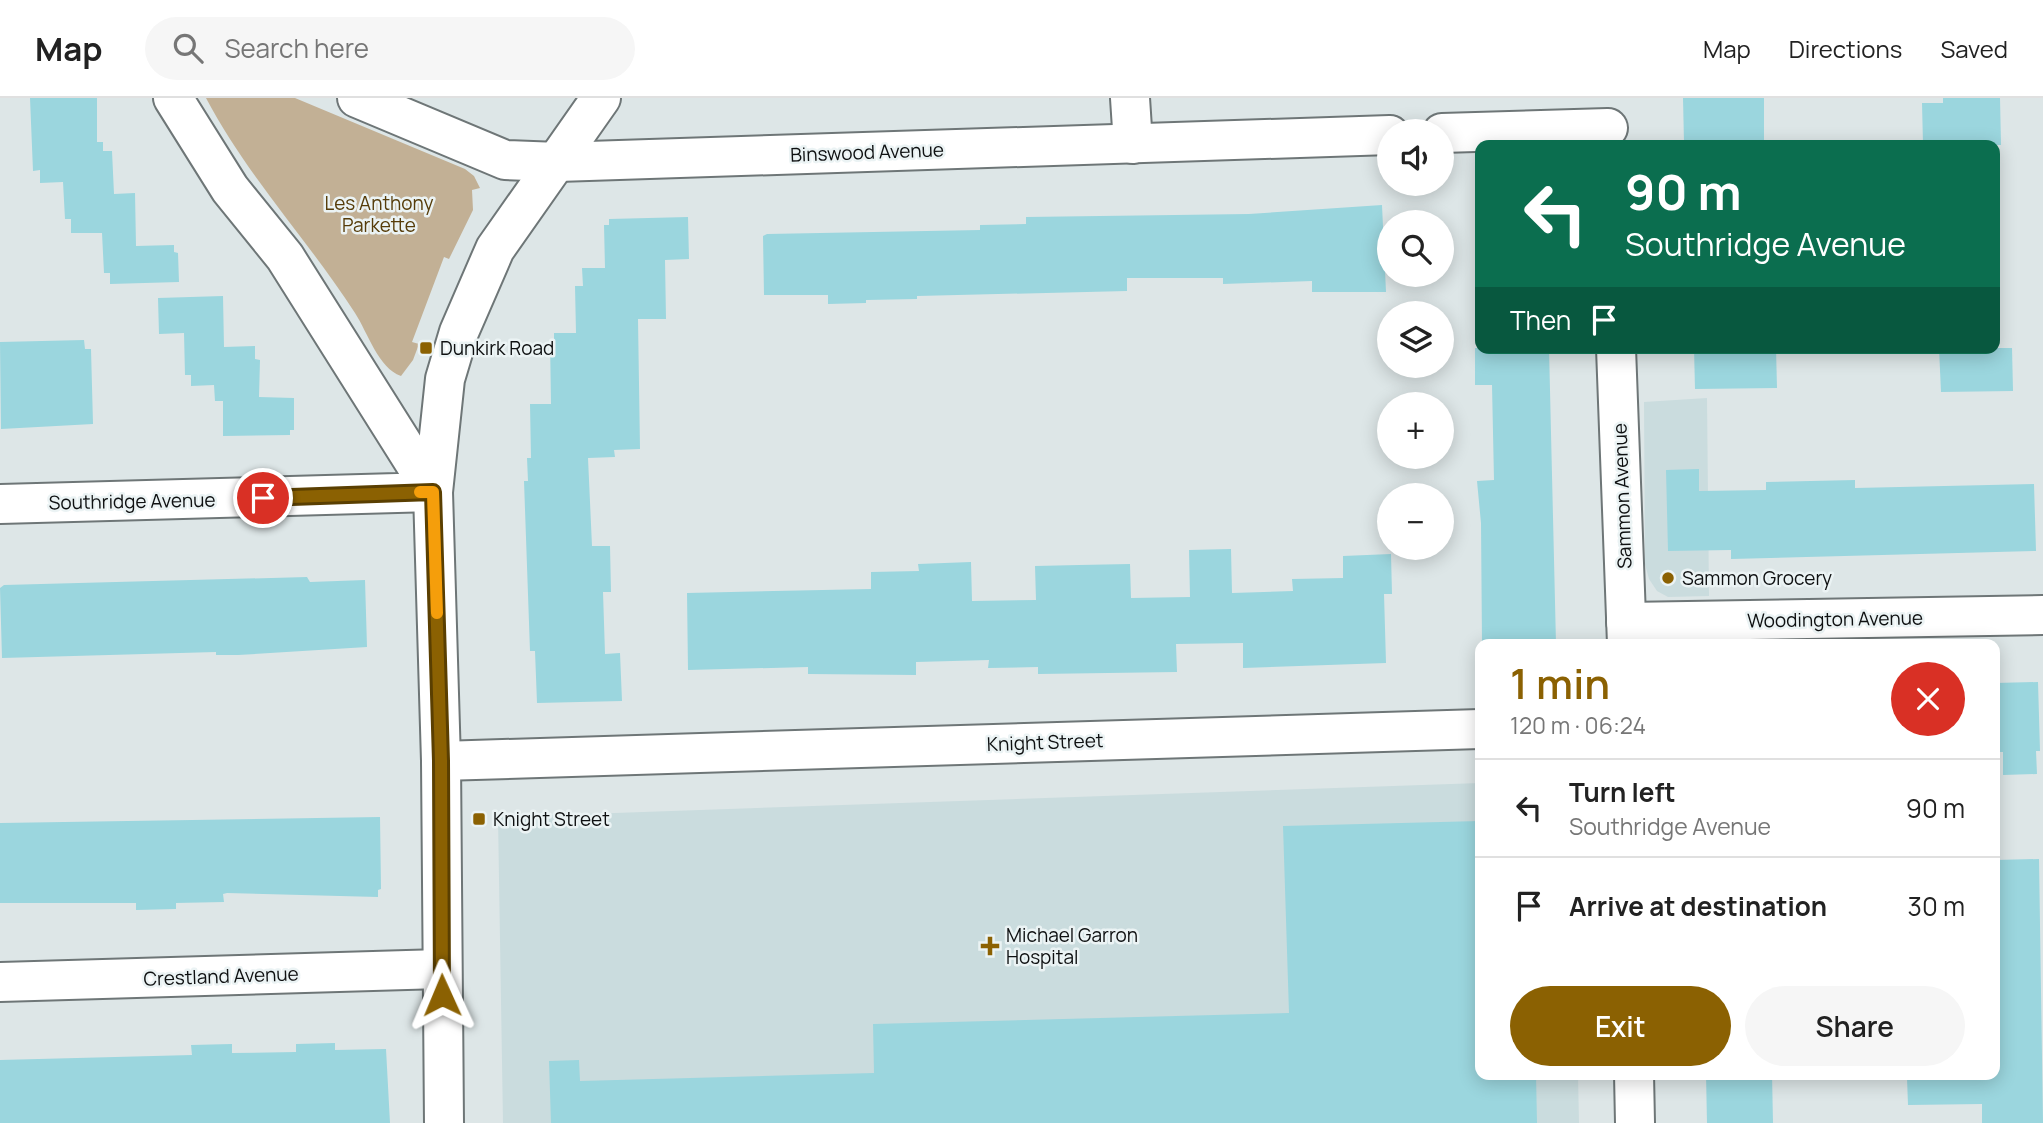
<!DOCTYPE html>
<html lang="en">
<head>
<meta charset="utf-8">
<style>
  :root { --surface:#fff; --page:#f6f6f6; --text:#222; --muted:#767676; --line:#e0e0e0; --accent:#8b6102 }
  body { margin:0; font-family:Manrope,sans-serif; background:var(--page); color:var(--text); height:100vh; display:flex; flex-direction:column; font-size:26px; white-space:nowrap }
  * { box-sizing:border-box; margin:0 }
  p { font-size:23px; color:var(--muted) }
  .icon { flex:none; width:38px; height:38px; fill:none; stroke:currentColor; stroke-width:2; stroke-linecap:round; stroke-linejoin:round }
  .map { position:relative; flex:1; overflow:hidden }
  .sheet { position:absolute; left:1475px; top:541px; width:525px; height:441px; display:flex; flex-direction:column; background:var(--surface); border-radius:14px; box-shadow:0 4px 18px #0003 }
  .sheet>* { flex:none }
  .top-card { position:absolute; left:1475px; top:42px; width:525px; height:214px; border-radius:14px; box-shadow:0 4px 18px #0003; background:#0b6e4f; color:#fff; overflow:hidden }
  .fabs { position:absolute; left:1377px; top:21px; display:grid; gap:14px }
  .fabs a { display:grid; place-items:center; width:77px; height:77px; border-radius:50%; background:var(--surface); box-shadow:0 4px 18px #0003; font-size:35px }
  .pin { position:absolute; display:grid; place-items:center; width:60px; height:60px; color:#fff; margin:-30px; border:4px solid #fff; border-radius:50%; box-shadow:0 2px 7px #0007 }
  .me { position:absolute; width:77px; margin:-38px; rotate:359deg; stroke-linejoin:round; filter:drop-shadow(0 0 5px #0008) }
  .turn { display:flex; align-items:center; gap:24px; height:147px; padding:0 35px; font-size:32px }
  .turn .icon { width:91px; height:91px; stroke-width:2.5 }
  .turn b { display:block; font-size:49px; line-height:60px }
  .then { display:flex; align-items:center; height:66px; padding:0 35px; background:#0003; gap:14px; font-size:26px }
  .round { display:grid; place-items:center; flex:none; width:74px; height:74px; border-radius:37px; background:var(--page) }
  .summary { display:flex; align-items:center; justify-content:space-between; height:119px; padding:0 35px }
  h1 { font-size:42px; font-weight:600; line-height:52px; color:var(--accent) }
  .cta { display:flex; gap:14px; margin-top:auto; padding:14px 35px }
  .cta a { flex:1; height:80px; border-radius:42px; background:var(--accent); color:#fff; font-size:28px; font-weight:600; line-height:80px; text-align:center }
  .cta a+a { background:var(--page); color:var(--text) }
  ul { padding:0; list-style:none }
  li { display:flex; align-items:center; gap:21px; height:98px; padding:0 35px; border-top:2px solid var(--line) }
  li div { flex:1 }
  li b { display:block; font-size:26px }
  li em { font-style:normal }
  header { display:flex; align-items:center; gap:42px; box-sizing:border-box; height:98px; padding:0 35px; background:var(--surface); border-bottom:2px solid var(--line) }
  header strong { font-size:33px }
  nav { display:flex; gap:38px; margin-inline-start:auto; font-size:24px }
  .search { width:490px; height:63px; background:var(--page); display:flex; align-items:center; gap:18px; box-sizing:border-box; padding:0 24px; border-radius:38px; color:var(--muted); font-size:26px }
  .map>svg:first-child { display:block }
  .built { fill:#cadcde }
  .green { fill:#c2b095 }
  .building { fill:#9bd6de }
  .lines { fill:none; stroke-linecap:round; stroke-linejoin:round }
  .minor-casing { stroke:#6e7677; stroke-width:42 }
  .tertiary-casing { stroke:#6e7677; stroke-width:42 }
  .minor { stroke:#fff; stroke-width:38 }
  .tertiary { stroke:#fff; stroke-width:38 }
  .route-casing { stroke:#5a3f01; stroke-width:18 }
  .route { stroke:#8b6102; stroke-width:12 }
  .slow { stroke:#f59e0b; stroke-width:12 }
  .poi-dot { fill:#8b6102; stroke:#ebf3f4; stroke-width:2.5 }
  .labels { text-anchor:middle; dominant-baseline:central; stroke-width:5; stroke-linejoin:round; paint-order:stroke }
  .street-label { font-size:19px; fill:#0e1011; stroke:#ebf3f4 }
  .park-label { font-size:19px; fill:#563c09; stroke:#ebf3f4 }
  .poi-label { font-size:19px; fill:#0e1011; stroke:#ebf3f4; text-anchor:start }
</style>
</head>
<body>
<header>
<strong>Map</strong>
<div class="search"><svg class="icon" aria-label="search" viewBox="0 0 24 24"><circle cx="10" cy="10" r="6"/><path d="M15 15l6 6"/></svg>Search here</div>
<nav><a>Map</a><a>Directions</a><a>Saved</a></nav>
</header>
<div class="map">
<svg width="2043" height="1025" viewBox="0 0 2043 1025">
  <rect width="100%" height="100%" fill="#dde6e7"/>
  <g class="built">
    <polygon points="1707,300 1709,498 1668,499 1657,493 1649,481 1645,466 1644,304"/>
    <polygon points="1480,685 1480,976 1578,977 1579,1025 503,1025 498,719"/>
  </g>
  <path class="green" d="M206,0H295L465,71L474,78L480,90L472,92L473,112L449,161L444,159L412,244L419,246L413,262L401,278C378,270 368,235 355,215C308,142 247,78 206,0Z"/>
  <g class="building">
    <polygon points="30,0 97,0 97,44 103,44 103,53 112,53 114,96 135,95 136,148 174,147 174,154 178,155 179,184 110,186 110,175 104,175 102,135 71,135 71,121 65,121 63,84 40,85 40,72 33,73"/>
    <polygon points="1683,0 1764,0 1764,44 1684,45"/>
    <polygon points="1943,0 2000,0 2001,47 1923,46 1922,5 1943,5"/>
    <polygon points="1382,107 1386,194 1312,194 1312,183 1223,186 1223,180 1127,180 1127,193 917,198 917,201 866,202 866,205 828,206 828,197 764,197 763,138 767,136 980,132 980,127 1026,126 1026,119 1249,116"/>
    <polygon points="688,119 689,161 665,162 666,221 638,221 640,351 614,352 615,359 588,360 592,448 610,448 611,494 603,494 605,556 620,555 622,603 537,605 535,553 530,553 524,383 528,383 527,360 531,360 530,306 551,306 550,241 554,241 554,235 576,235 575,188 583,188 582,170 605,170 604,127 609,127 609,121"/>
    <polygon points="223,198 224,249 255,248 255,261 260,262 259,299 294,300 294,332 290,332 290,337 223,338 223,303 215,303 214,287 191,288 191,277 185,277 184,235 159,236 158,200"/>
    <polygon points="84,242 85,251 91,251 93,326 1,331 0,244"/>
    <polygon points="1475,250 1549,250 1556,546 1482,546 1481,425 1477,383 1494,382 1492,287 1475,287"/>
    <polygon points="1694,250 1776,250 1777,290 1695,291"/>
    <polygon points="1939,250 2012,250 2013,293 1941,294"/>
    <polygon points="1699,371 1699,393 1766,392 1766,384 1855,382 1855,390 2034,386 2036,453 1731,461 1731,452 1668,453 1666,372"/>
    <polygon points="1231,451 1232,495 1293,493 1292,481 1343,480 1343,458 1391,456 1392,496 1384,496 1386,565 1243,570 1243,545 1176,546 1177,574 1038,576 1038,569 988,570 989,562 916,564 916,577 808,576 808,569 688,572 687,495 871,491 871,474 919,473 918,466 971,464 972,503 1036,502 1035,468 1079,467 1130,466 1131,500 1190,499 1189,452"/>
    <polygon points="307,479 310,484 365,482 367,549 238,557 216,557 216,554 2,560 0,490 4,487"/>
    <polygon points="2038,584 2040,653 2036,653 2037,676 2003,677 2003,654 1995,654 1995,585"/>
    <polygon points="380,719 381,791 378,792 378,799 227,795 223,796 224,804 176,805 176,811 136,812 136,805 0,805 0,725"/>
    <polygon points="1480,723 1480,976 1536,976 1537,1025 551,1025 549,963 579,962 580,983 874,975 873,926 1289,915 1283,728"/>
    <polygon points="2039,761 2043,1025 1982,1025 1982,1006 1908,1007 1907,980 1995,976 1995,762"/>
    <polygon points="335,945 335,952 386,951 390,1025 0,1025 0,962 192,957 191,947 232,946 232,955 296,954 296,946"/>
    <polygon points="1706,976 1772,976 1773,1025 1707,1025"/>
  </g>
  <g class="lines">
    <defs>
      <g id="minor">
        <polyline points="357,0 505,62 558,64 1390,37"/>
        <polyline points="1130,0 1133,46"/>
        <polyline points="1442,35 1608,30"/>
        <polyline points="1616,250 1627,546"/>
        <polyline points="0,406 433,394 285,159 230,91 173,0"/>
        <polyline points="1626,524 2043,517"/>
        <polyline points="441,663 1480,631"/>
        <polyline points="0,884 441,871"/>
        <polyline points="1634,976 1635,1025"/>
      </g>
      <polyline id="tertiary" points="444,1025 441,663 433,394 445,281 459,234 495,151 601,0"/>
    </defs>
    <use href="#minor" class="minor-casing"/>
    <use href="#tertiary" class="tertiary-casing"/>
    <use href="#minor" class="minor"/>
    <use href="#tertiary" class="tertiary"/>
  </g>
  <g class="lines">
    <defs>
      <polyline id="route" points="263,400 433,394 441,663 442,897"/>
    </defs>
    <use href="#route" class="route-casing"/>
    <use href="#route" class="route"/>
    <polyline class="slow" points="420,394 433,394 437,515"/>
  </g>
  <g class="poi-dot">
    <rect x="419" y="243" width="14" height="14" rx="3.5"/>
    <circle cx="1668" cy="480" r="7"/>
    <rect x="472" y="714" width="14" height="14" rx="3.5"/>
    <path d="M986.5 837.5h7v7h7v7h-7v7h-7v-7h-7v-7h7z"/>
  </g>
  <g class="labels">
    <g class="street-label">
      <text transform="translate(867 54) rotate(-2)">Binswood Avenue</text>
      <text transform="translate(1622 398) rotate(-92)">Sammon Avenue</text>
      <text transform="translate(132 403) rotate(-1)">Southridge Avenue</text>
      <text transform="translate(1835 521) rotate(-1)">Woodington Avenue</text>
      <text transform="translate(1045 644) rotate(-2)">Knight Street</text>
      <text transform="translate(221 878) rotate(-2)">Crestland Avenue</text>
    </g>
    <g class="park-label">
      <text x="379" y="105">Les Anthony<tspan x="379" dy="22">Parkette</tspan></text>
    </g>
    <g class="poi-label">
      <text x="440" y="250">Dunkirk Road</text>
      <text x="1682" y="480">Sammon Grocery</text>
      <text x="493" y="721">Knight Street</text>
      <text x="1006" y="837">Michael Garron<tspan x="1006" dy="22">Hospital</tspan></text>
    </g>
  </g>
</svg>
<div class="fabs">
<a><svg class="icon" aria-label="sound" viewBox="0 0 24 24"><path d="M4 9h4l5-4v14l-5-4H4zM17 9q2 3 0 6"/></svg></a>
<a><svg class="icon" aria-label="search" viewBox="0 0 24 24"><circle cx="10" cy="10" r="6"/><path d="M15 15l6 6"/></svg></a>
<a><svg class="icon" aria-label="layers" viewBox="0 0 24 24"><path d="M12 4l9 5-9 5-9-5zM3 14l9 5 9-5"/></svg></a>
<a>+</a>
<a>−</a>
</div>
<div class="pin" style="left:263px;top:400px;background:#d93025"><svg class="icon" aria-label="arrive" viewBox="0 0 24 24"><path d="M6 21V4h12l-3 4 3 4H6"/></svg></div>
<svg class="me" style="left:442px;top:897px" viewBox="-20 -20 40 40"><path d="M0-17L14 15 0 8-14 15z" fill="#8b6102" stroke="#fff" stroke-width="4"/></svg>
<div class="top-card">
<div class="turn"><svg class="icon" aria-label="left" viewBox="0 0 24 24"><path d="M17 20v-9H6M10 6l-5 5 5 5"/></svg><div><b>90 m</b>Southridge Avenue</div></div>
<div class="then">Then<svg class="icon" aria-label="arrive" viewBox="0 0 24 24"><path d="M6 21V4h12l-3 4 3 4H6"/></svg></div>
</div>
<section class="sheet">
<div class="summary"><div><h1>1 min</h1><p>120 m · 06:24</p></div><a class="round" style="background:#d93025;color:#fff"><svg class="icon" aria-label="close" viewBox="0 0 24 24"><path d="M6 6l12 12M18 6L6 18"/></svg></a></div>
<ul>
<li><svg class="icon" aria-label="left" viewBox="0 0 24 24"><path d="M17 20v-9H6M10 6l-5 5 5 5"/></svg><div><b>Turn left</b><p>Southridge Avenue</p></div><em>90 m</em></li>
<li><svg class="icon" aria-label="arrive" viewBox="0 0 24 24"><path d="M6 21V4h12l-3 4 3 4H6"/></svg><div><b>Arrive at destination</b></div><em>30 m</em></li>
</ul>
<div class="cta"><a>Exit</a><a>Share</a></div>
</section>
</div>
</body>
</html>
